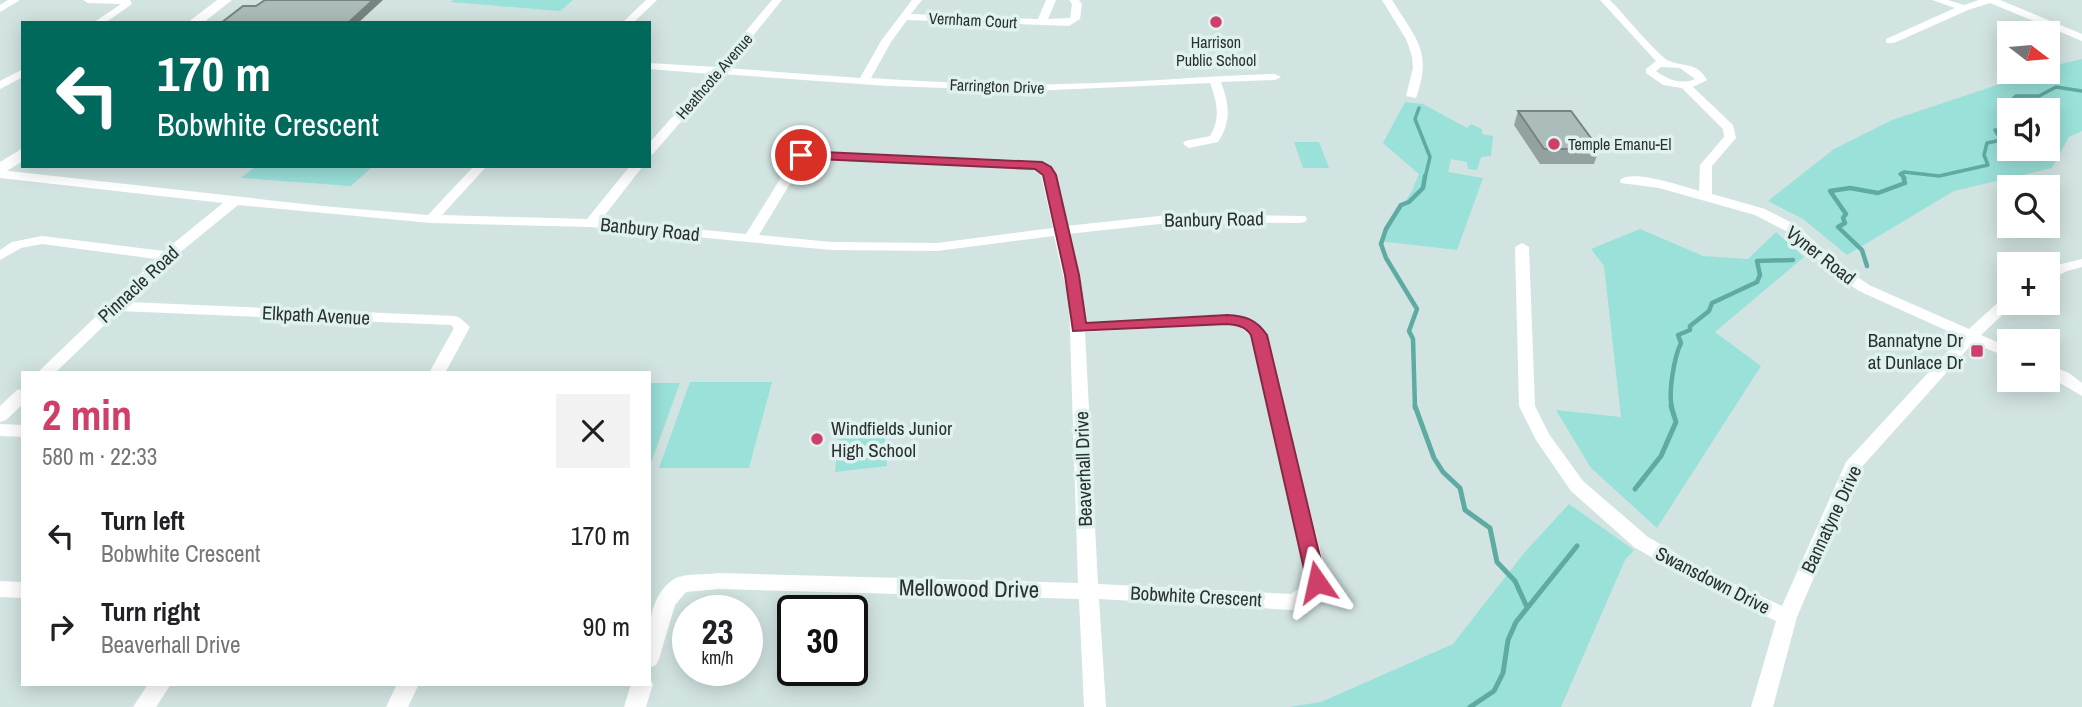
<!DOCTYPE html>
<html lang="en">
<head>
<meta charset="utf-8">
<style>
  :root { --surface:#fff; --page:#f2f2f2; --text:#202124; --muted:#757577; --accent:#ce4069 }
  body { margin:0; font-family:"Archivo Narrow",sans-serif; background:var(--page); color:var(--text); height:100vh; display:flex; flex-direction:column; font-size:26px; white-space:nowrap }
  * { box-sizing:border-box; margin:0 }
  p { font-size:23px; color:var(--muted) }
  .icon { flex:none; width:38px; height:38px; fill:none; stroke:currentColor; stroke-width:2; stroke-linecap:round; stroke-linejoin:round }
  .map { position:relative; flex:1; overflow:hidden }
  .side { position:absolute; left:21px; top:371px; width:630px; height:315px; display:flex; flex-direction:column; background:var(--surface); border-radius:0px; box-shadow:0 4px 18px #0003 }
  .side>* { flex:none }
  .guide { position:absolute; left:21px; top:21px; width:630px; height:147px; border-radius:0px; box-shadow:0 4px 18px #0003; background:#00695c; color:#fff; overflow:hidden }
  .needle { width:46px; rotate:106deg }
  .tools { position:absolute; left:1997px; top:21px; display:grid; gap:14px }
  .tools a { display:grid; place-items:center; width:63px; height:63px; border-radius:0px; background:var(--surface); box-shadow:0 4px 18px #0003; font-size:35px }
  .speed { position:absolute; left:672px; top:595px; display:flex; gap:14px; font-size:35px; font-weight:700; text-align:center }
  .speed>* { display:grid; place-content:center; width:91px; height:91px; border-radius:50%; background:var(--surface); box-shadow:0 4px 18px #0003; line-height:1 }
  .speed small { font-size:18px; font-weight:400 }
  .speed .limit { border:4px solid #111; border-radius:10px; background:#fff; color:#111 }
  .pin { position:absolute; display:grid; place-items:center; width:60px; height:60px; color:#fff; margin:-30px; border:4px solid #fff; border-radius:50%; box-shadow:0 2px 7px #0007 }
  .me { position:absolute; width:77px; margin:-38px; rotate:349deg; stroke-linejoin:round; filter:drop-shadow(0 0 5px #0008) }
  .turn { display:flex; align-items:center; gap:24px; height:147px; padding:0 21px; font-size:32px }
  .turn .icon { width:91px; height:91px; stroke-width:2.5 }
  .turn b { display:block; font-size:49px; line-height:60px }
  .round { display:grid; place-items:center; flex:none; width:74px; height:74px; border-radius:0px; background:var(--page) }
  .headline { display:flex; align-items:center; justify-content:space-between; height:119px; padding:0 21px }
  h1 { font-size:42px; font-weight:700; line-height:52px; color:var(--accent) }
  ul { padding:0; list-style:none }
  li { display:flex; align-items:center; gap:21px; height:91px; padding:0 21px }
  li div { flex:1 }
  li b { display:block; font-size:26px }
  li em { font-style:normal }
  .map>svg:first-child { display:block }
  .green { fill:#9ae1d9; fill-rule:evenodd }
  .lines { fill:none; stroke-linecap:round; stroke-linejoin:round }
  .stream-far2 { stroke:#5eaba3; stroke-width:3.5 }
  .stream-far1 { stroke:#5eaba3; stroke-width:4.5 }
  .stream { stroke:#5eaba3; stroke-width:5 }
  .street { fill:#fff; fill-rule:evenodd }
  .secondary { fill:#fff; fill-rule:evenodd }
  .wall { fill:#93a2a0 }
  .shaded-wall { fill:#788482 }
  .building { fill:#abbcba; stroke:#788482; stroke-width:2 }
  .route { fill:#ce4069; stroke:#862a44; stroke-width:2 }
  .poi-dot { fill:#ce4069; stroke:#dff2ef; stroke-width:2.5 }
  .labels { text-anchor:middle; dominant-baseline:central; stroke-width:7; stroke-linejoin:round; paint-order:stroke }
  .far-street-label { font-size:16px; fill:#2a3130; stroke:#dff2ef }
  .far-poi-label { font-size:16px; fill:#2a3130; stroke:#dff2ef }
  .street-label { font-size:19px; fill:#2a3130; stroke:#dff2ef }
  .poi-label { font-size:19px; fill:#2a3130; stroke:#dff2ef; text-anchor:end }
  .near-street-label { font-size:23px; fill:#2a3130; stroke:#dff2ef }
</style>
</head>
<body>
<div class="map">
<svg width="2082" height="707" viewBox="0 0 2082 707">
  <rect width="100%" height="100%" fill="#d2e4e2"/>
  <g class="green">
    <polygon points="454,0 573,0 560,11 450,2"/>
    <path d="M2082,59V131L2069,137L2052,168L1954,191L1847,255L1803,219L1768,201L1834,149L1892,120L2036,72H2048V67ZM2048,110V149H2009V110Z"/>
    <polygon points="1405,102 1423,104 1467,128 1471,124 1482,129 1482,134 1493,136 1491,156 1481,157 1477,170 1468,169 1467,162 1451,159 1448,172 1483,178 1457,250 1379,241 1412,191 1419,174 1383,143"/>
    <polygon points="1294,142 1319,142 1329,168 1303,168"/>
    <polygon points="256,166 373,166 351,186 241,178"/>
    <polygon points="1640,229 1703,256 1748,259 1776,232 1804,257 1715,332 1761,366 1657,528 1591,468 1556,410 1621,417 1604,266 1591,249"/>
    <polygon points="690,382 772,382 749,468 659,468"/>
    <polygon points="649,383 680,383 649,468"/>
    <polygon points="885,433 887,466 835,472 839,436"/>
    <polygon points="1569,504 1634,550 1625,560 1561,707 1289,707 1321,702 1453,644 1524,553"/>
  </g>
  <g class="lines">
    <g class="stream-far2">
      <polyline points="1419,108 1415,119 1430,157 1425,178"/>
      <polyline points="2019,110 2013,99 2016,96 2039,96 2056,87 2082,91"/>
      <polyline points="1905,178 1900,174 1904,172 1939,176 1988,165 1984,155 1987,143 2001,140 1995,130 2009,131"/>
    </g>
    <g class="stream-far1">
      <polyline points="1867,266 1862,250 1838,227 1845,223 1843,218 1846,214 1830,191 1850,188 1878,193 1905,183 1903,176"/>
      <polyline points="1415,408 1413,339 1409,331 1417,309 1386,258 1381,244 1386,229 1401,205 1409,202 1423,188 1425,176"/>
      <path d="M1672,408C1668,394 1674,357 1681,343L1678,335L1690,330V326L1709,311L1712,303L1757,282L1760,275L1757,261L1793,260"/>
    </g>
    <g class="stream">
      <polyline points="1415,406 1434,458 1443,472 1460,488 1465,510 1490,528 1497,562 1515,581 1526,605"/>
      <polyline points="1635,489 1661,456 1676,422 1671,406"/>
      <polyline points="1470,707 1494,691 1503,673 1508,640 1516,622 1577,546"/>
    </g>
    <g class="street">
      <polygon points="8,0 20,0 0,12 0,5"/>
      <polygon points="83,0 130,0 132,4 105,23 93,23 121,4 88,3"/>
      <polygon points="646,0 657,0 633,23 622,23"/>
      <path d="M772,0H782L727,68L860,78L881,41L912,0H922L911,14L1038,19L1046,0H1056L1048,19L1070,18L1072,4L1069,0H1079L1082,4L1080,19L1069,26L907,20L891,42L871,78C934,82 999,86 1062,84C1134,83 1204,76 1275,74L1281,77L1275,80L1221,82C1229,105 1232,120 1218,142L1189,148L1183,144L1185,141L1210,136C1221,118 1217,102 1210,83L1031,91L888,86L722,74L653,154L649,155V143L711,74L649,69V63L716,67Z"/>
      <path d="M1382,0H1392C1416,39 1433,52 1416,98L1406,96L1413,68L1412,56L1406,39Z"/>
      <path d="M1600,0H1610C1621,11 1659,57 1669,61C1685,67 1697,62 1707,80L1693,87L1733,125L1736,138L1712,166V194L1765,209L1796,225L1843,267L1869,285L1969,329L2004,297L2009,296V303H2015L1981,335L2009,347V358L1973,343L1860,469L1797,617L1773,707H1751L1776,621L1692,581L1634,547L1571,491L1536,440L1519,406L1515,247L1522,243L1529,247L1535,406L1549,434L1583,481L1648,537L1706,571L1782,606L1846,462L1961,337L1859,291L1833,273L1786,231L1755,215L1659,188L1621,183L1620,180C1633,169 1681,186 1699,191L1700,165L1724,137L1723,129L1682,88L1663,85L1646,73V69L1656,61ZM1661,67L1680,68L1695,79C1681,85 1668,80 1656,71Z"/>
      <polygon points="1932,0 1948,0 1964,5 1979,0 2000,0 2082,34 2082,41 1990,3 1968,10 1894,43 1886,43 1886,39 1955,8"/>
      <polygon points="23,69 23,77 0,89 0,81"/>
      <path d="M801,151L1024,160L1050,166L1066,226L1178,214L1305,216L1307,219L1305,222L1300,223L1178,222L1068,234L1083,301L1084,323L1227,314L1250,320L1264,332L1324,565C1326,589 1316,602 1293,610L1099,599L1106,707H1084L1079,599L719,589L686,592L675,605L659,659L656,665L649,668C649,639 645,598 674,579C685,573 707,575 719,573L1078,583L1069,301L1054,236L937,251L831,250L591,227L431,223L238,205L172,259L128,302L455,316L460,318L470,327L445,373H429L454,328L451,325L119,311L55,373H37L156,259L42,244L21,248L0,260V250L12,242L42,236L164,251L223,203L0,178V170L322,206L428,215L474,166H487L442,215L587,219L630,166H643L601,220L746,234L795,155ZM805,159L1024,168L1040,171L1053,228L937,243L831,242L759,235ZM1227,324L1239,326L1251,336L1304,565V585L1291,594L1098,584L1085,332Z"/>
      <polygon points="2082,259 2082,267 2067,271 2048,281 2048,271 2057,265"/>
      <polygon points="2048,365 2069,373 2082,383 2082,396 2048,376"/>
      <polygon points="23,389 23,404 6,420 0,422 0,406 17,390"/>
      <polygon points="0,424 23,425 23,437 0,436"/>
      <polygon points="0,581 23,582 23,598 0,597"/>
      <polygon points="649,678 653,684 646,707 624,707 631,684 649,684"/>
      <polygon points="148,684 171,684 156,707 133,707"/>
      <polygon points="397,684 419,684 408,707 386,707"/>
    </g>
    <g class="secondary">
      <polygon points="217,0 232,0 203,23 187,23"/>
      <polygon points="23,148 23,161 0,175 0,162"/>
    </g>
  </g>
  <polygon class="wall" points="1518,111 1599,149 1594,164 1540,164 1514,125"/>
  <polygon class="shaded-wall" points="373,0 383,0 358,23 348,23"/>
  <g class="building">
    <polygon points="265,0 373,0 348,23 221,23 243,6 256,6"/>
    <polygon points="1518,111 1571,111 1599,149 1544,149"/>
  </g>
  <path class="route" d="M801,151L1042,162L1051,167L1056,175L1079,275L1086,323L1227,315C1245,316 1256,319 1267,335L1326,582L1324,587L1317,590L1310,587L1307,582L1251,335C1245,326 1237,325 1227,324L1073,331L1065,275L1043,175L1035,169L796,158L795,155Z"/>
  <g class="poi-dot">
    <circle cx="1216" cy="22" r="7"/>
    <circle cx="1554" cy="144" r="7"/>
    <rect x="1970" y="344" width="14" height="14" rx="3.5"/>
    <circle cx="817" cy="439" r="7"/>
  </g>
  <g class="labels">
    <g class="far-street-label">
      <text transform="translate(973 20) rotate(3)">Vernham Court</text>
      <text transform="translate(714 76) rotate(-49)">Heathcote Avenue</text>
      <text transform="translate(997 86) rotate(2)">Farrington Drive</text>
    </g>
    <g class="far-poi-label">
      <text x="1216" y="42">Harrison<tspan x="1216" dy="18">Public School</tspan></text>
      <text x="1568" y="144" text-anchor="start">Temple Emanu-El</text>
    </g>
    <g class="street-label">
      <text transform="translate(1214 219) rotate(-1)">Banbury Road</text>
      <text transform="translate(650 229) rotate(6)">Banbury Road</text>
      <text transform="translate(1821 255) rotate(38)">Vyner Road</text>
      <text transform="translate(138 284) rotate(-43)">Pinnacle Road</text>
      <text transform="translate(316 315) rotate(3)">Elkpath Avenue</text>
      <text transform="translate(1083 469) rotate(-92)">Beaverhall Drive</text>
      <text transform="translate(1831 519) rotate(-65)">Bannatyne Drive</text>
      <text transform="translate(1713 580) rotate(27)">Swansdown Drive</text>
      <text transform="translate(1196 596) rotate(3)">Bobwhite Crescent</text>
    </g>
    <g class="poi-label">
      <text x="1963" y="340">Bannatyne Dr<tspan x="1963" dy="22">at Dunlace Dr</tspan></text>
      <text x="831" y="428" text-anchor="start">Windfields Junior<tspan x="831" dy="22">High School</tspan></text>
    </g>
    <g class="near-street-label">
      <text transform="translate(969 588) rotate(1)">Mellowood Drive</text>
    </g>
  </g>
</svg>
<div class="tools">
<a><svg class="needle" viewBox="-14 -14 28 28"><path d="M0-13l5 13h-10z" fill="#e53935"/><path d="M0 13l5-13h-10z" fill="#757577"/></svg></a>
<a><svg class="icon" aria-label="sound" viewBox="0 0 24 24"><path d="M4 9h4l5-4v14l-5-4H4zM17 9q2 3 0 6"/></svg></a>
<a><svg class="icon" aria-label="search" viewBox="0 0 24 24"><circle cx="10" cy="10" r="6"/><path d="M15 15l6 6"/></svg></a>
<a>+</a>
<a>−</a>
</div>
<div class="speed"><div>23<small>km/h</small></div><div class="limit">30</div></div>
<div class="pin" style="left:801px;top:155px;background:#d93025"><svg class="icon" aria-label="arrive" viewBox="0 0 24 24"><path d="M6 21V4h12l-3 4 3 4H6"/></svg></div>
<svg class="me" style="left:1317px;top:582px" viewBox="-20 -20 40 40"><path d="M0-17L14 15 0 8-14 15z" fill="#ce4069" stroke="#fff" stroke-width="4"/></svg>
<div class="guide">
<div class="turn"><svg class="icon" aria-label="left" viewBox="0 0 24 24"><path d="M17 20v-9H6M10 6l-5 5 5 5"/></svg><div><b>170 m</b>Bobwhite Crescent</div></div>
</div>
<section class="side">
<div class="headline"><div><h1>2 min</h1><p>580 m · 22:33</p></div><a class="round"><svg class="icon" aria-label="close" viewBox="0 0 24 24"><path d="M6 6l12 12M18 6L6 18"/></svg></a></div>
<ul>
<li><svg class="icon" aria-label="left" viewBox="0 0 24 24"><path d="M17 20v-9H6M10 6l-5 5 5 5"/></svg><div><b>Turn left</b><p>Bobwhite Crescent</p></div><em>170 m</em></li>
<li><svg class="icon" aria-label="right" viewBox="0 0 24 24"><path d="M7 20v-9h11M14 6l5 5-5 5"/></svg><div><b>Turn right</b><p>Beaverhall Drive</p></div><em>90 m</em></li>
</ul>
</section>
</div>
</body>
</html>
